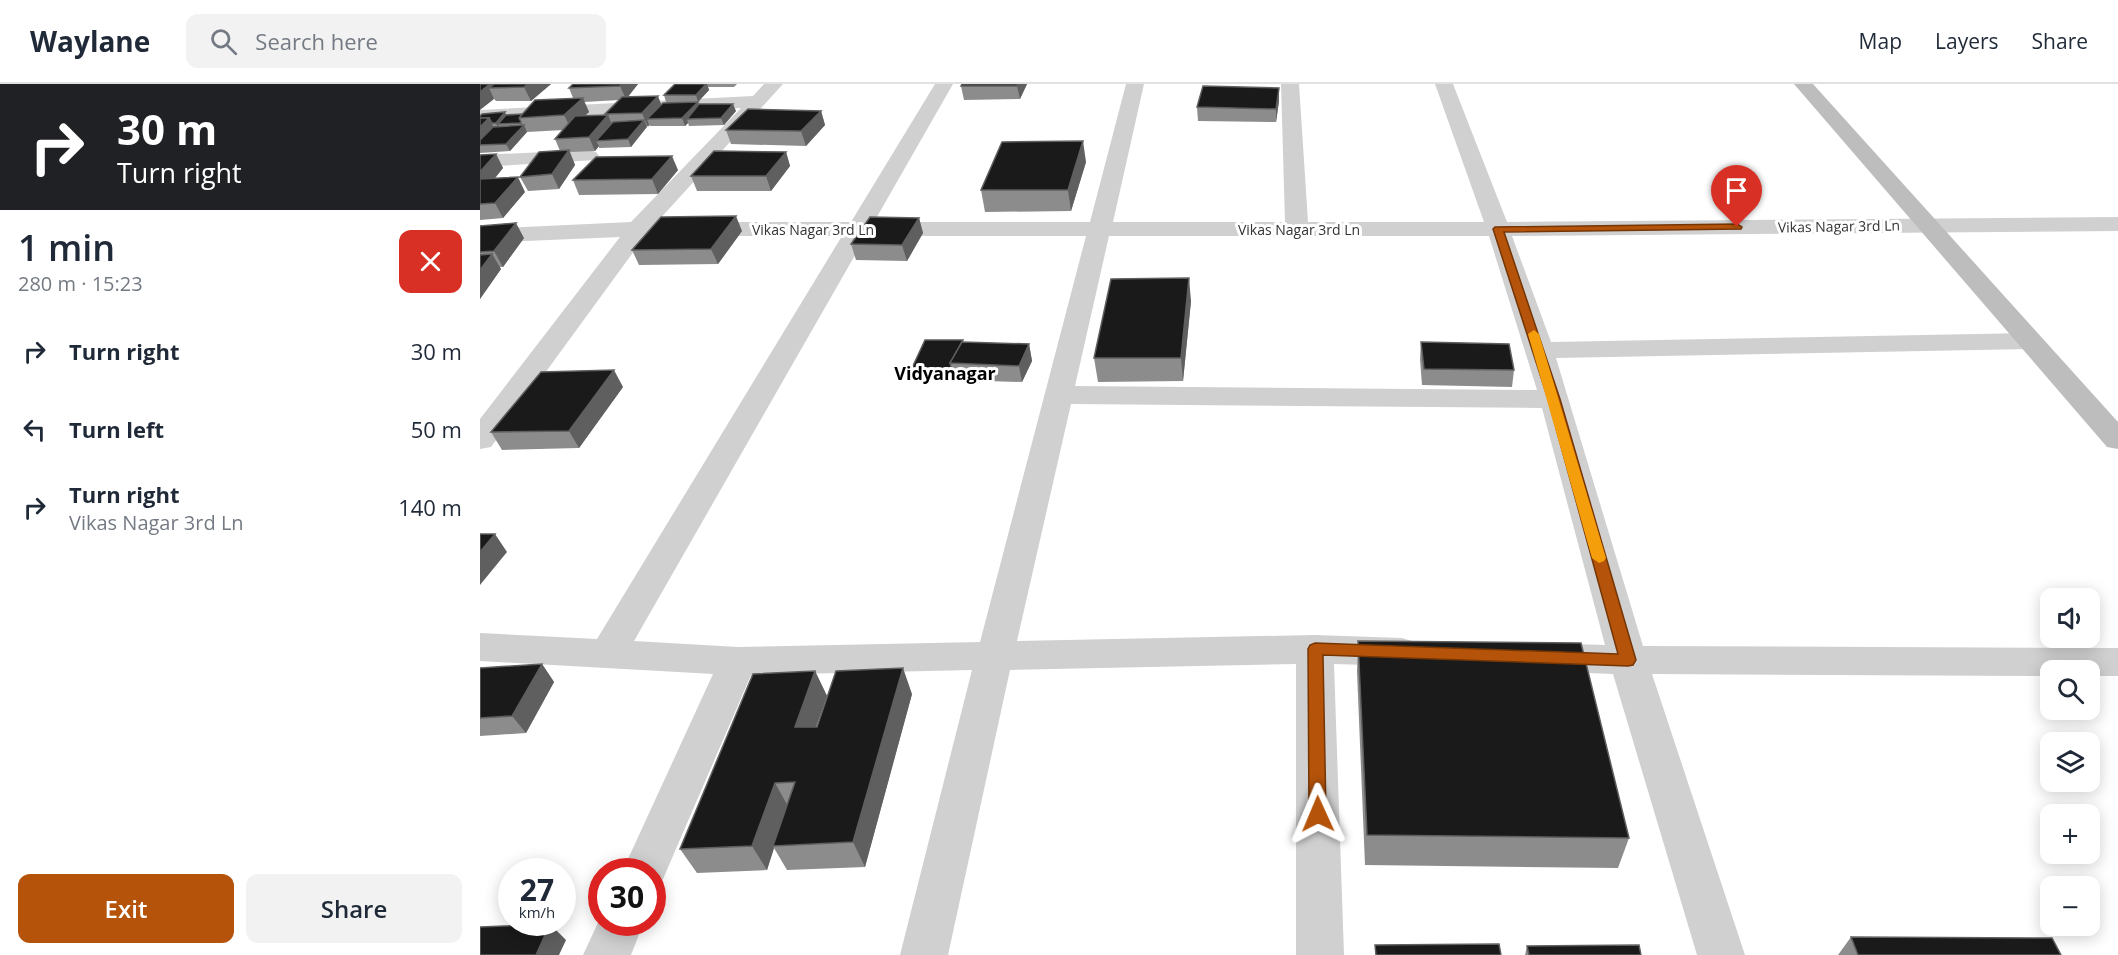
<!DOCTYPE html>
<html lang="en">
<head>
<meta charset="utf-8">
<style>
  :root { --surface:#fff; --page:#f2f2f3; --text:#1f2937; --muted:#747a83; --line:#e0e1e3; --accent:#b45309 }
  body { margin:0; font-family:"Open Sans",sans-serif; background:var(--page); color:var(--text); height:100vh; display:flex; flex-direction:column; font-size:22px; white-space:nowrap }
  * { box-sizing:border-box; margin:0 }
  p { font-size:20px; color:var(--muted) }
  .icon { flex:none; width:33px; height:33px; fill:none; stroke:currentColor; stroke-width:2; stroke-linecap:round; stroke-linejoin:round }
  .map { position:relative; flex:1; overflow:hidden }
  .details { display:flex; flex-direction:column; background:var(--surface); width:480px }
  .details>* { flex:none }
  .guide { background:#202124; color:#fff; overflow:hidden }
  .buttons { position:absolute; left:1560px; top:504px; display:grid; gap:12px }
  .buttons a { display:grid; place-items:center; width:60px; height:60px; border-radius:12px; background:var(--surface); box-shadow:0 3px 15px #0003; font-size:30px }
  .speed { position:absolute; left:18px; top:774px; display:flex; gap:12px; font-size:30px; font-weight:700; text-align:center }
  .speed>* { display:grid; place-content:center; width:78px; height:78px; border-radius:50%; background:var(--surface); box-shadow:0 3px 15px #0003; line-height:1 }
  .speed small { font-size:15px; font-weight:400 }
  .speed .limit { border:9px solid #d22; background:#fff; color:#111 }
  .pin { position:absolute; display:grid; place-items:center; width:51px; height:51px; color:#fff; margin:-62px -26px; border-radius:50% 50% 50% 0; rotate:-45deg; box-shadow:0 0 6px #0007 }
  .pin .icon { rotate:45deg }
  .me { position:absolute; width:66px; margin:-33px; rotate:359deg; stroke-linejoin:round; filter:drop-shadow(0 0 4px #0008) }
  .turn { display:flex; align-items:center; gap:21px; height:126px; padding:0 18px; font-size:27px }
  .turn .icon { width:78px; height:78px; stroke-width:2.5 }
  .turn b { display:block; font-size:42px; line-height:51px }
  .round { display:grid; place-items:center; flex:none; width:63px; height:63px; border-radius:12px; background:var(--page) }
  .headline { display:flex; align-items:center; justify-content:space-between; height:102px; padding:0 18px }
  h1 { font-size:36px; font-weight:600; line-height:45px }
  .button { display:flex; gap:12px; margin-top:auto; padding:12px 18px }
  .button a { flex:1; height:69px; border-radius:12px; background:var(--accent); color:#fff; font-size:24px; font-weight:600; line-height:69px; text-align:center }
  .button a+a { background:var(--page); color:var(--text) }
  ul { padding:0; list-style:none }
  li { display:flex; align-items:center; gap:18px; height:78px; padding:0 18px }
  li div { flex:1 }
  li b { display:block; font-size:22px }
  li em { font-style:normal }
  header { display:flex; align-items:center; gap:36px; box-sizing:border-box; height:84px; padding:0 30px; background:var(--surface); border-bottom:2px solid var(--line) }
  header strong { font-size:28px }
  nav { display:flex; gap:33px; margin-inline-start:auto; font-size:21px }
  .search { width:420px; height:54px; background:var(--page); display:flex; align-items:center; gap:15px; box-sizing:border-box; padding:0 21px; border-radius:12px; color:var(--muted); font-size:22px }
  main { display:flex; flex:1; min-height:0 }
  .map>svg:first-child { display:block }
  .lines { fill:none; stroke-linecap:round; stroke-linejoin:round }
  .street { fill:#d0d0d0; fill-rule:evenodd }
  .secondary { fill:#bdbdbd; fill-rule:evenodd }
  .wall { fill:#8c8c8c; fill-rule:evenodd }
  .shaded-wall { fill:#5f5f5f }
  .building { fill:#1a1a1a; stroke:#5f5f5f; stroke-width:1.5 }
  .route { fill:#b45309; stroke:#753606; stroke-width:1.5 }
  .slow { fill:#f59e0b }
  .labels { text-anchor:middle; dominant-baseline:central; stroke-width:6; stroke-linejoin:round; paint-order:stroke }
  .far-street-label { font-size:14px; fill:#333; stroke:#fff }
  .neighbourhood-label { font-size:18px; font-weight:bold; fill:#000; stroke:#fff }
</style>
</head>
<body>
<header>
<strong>Waylane</strong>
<div class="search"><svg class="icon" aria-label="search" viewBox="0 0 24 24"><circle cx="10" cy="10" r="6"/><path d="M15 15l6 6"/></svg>Search here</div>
<nav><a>Map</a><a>Layers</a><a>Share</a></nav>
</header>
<main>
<section class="details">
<div class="guide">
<div class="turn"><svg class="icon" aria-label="right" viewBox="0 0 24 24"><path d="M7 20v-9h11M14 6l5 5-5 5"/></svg><div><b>30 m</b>Turn right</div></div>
</div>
<div class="headline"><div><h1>1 min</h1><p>280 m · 15:23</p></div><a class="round" style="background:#d93025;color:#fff"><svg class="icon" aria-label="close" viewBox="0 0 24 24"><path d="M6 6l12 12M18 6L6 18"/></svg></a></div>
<ul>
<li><svg class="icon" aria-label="right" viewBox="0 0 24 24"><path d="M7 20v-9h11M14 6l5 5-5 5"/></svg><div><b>Turn right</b></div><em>30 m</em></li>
<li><svg class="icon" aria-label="left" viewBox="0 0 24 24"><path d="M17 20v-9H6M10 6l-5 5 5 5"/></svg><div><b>Turn left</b></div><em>50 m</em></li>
<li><svg class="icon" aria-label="right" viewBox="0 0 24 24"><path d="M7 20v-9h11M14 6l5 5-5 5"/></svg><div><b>Turn right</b><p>Vikas Nagar 3rd Ln</p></div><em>140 m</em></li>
</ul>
<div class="button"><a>Exit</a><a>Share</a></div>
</section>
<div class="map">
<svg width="1638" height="871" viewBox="0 0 1638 871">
  <rect width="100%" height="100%" fill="#fff"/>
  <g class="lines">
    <g class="street">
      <path d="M284,0H303L177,138H371L455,0H473L394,138H610L646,0H664L633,138H805L801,0H819L828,138H1004L955,0H973L1027,138L1638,133V147L1032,152L1071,258L1549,249L1559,251L1563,257L1559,263L1549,265L1076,274L1163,562L1638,564V592H1610V586H1570V592L1172,590L1265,871H1217L1133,590L1060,587L1047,583L1041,573L1047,563L1060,559L1125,561L1062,324L591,320L537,557L835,551L922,554L935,558L941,568L935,578L922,582L854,580L864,871H816V580L530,586L468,871H420L492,586L271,591L180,802L172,805V788H142L233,590L0,577V549L117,555L362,152H165L11,363L0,365V335L140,153L0,159V145L151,138L261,24L0,38V26L273,12ZM386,152H606L500,558L258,563L154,557ZM629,152H1009L1057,306L595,302Z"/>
      <polygon points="109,66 116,68 119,72 116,76 0,83 0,71"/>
      <polygon points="122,830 122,838 164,838 151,871 103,871"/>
    </g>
    <polygon class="secondary" points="1314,0 1333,0 1638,338 1638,365 1627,363"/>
  </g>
  <g class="wall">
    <polygon points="0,0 71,0 51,17 16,17"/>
    <path d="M158,0L148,13L181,21L218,18L219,21L256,27L244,41L209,42L208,39L205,42H170L169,41L166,43L151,63L119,64V62L115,67L90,68L95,81L79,105L48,107L40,93L80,67L75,55L83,46L47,48L30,67L0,69V32L42,30L93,14L89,4ZM139,16L125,30L126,31L104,32L109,28L104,18Z"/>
    <polygon points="195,0 257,0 254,3 228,3 229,6 218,18 186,18 184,11"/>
    <polygon points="482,0 547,0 540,15 484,16 481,2"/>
    <polygon points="799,17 796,38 718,37 717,23"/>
    <polygon points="341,27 345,41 326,62 251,60 246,46"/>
    <polygon points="306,68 310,82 291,107 217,107 211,92"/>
    <polygon points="16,70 23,84 15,94 45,108 23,134 0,136 0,71"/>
    <polygon points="606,78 591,127 505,128 501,106"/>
    <polygon points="198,86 178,110 99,111 93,96"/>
    <polygon points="439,134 443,149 427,177 376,176 371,160"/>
    <polygon points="0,142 44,154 23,183 19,183 21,185 0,215"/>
    <polygon points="262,147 238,180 159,181 152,166"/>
    <polygon points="711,217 703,297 618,298 614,274"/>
    <polygon points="483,256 483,258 549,260 552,277 542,298 475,296 473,291 473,293 434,293 432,284"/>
    <polygon points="941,258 1034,286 1032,303 942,301 940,275"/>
    <polygon points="143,303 99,364 22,366 11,348"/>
    <polygon points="878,557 1149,754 1138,784 885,781 877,588"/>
    <polygon points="62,580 74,598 46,649 0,652 0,584"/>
    <polygon points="335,587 347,612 336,643 432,610 385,783 307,786 294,764 287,786 217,789 200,765"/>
    <polygon points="1371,853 1581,871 1358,871"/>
    <polygon points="1047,862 1161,871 1045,871"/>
  </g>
  <g class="shaded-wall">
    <polygon points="10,0 20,0 9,4 14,15 0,26 0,8"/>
    <polygon points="48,0 71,0 51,17 44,3"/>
    <polygon points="142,0 158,0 146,15 140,2"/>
    <polygon points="226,0 227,0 229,6 218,18 216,11"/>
    <polygon points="538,0 547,0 540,15 537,2"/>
    <polygon points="799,4 799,17 796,38 796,25"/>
    <polygon points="178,12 183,25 167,35 169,41 168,43 162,29"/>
    <polygon points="103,14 109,28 91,45 84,31"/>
    <polygon points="218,18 220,26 207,35 208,39 205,42 202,34"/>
    <polygon points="253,20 256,27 244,41 241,34"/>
    <polygon points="341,27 345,41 326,62 321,47"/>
    <polygon points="25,28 28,35 18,40 20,45 19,46 16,39"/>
    <polygon points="128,31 134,45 116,57 119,62 115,67 109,53"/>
    <polygon points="9,34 16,48 0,61 0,43"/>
    <polygon points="164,36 167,43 151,63 148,55"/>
    <polygon points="41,38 43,42 44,41 47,48 30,67 26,60 42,43 40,39"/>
    <polygon points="603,57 606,78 591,127 588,106"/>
    <polygon points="89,66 95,81 79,105 72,90"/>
    <polygon points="306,68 310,82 291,107 286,92"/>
    <polygon points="16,70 23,84 3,109 0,103 0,88"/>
    <polygon points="192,72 198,86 178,110 172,95"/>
    <polygon points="38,93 45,108 23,134 15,119"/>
    <polygon points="256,132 262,147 238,180 231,165"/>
    <polygon points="439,134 443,149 427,177 422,161"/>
    <polygon points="36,139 44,154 23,183 14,167"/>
    <polygon points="12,170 21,185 0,215 0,186"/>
    <polygon points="709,194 711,217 703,297 701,274"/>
    <polygon points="549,260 552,277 542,298 539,282"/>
    <polygon points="134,286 143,303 99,364 89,347"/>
    <polygon points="15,450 27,468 0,501 0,468"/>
    <polygon points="62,580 74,598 46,649 32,632"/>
    <polygon points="423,584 432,610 385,783 373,758"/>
    <polygon points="335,587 347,612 327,668 315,643"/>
    <polygon points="295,699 309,724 293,762 294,764 287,786 272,762"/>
    <polygon points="70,840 86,856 79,871 56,871"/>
  </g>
  <g class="building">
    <polygon points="0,0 10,0 0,8"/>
    <polygon points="14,0 48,0 44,3 9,4"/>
    <polygon points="93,0 142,0 140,2 89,4"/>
    <polygon points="195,0 226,0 216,11 184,11"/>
    <polygon points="482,0 538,0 537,2 481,2"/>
    <polygon points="723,2 799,4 796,25 717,23"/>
    <polygon points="178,12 162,29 125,30 142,13"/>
    <polygon points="103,14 84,31 39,34 55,16"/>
    <polygon points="218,18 202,34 167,35 183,19"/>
    <polygon points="219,20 253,20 241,34 207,35"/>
    <polygon points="268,25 341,27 321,47 246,46"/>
    <polygon points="25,28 16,39 12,39 9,34 0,34 0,32 2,30"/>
    <polygon points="42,30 39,34 41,38 40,39 18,40 26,31"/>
    <polygon points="128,31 109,53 75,55 95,32"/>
    <polygon points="0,34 9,34 0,43"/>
    <polygon points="164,36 148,55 116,57 133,38"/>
    <polygon points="44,41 26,60 0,61 0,56 13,43"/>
    <polygon points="603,57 588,106 501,106 522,58"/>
    <polygon points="89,66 72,90 40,93 59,68"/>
    <polygon points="234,67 306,68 286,92 211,92"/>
    <polygon points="16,70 0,88 0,71"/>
    <polygon points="192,72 172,95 93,96 116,73"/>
    <polygon points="38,93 15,119 0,120 0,95"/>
    <polygon points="256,132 231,165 152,166 181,133"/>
    <polygon points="390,133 439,134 422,161 371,160"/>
    <polygon points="36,139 14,167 0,168 0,142"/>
    <polygon points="12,170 0,186 0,171"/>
    <polygon points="709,194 701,274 614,274 631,195"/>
    <polygon points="445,256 483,256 470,279 471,283 471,284 432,284"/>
    <polygon points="482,258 549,260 539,282 470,279"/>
    <polygon points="941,258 1029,260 1034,286 944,285"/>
    <polygon points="134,286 89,347 11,348 61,288"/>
    <polygon points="0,450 15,450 0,468"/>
    <polygon points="878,557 1101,559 1149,754 887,751"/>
    <polygon points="62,580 32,632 0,634 0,584"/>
    <polygon points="423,584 373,758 293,762 315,698 295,699 272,762 200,765 273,590 335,587 315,643 337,643 356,587"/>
    <polygon points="70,840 56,871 0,871 0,843"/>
    <polygon points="1371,853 1572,854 1581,871 1378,871"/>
    <polygon points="1019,860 1021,871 896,871 895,861"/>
    <polygon points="1159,861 1161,871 1049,871 1047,862"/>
  </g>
  <polygon class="route" points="1257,140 1262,143 1261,145 1024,148 1080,315 1156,576 1153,581 1148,582 843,571 846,730 844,735 838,737 831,735 829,730 828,565 830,561 835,559 1138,570 1068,315 1013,145 1015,143"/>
  <polygon class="slow" points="1054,246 1059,250 1126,474 1124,477 1119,479 1112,474 1048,250"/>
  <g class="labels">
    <g class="far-street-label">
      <text transform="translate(1359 142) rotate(-1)">Vikas Nagar 3rd Ln</text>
      <text x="333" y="145">Vikas Nagar 3rd Ln</text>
      <text x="819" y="145">Vikas Nagar 3rd Ln</text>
    </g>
    <g class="neighbourhood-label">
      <text x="465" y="289">Vidyanagar</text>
    </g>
  </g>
</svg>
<div class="buttons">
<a><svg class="icon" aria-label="sound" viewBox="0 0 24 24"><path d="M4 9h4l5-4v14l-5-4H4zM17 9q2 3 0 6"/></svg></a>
<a><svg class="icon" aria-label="search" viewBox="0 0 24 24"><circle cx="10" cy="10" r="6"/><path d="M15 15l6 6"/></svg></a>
<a><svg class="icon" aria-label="layers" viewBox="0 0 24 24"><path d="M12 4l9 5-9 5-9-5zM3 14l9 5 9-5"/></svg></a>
<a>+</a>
<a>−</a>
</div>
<div class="speed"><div>27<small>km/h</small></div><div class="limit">30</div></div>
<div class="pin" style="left:1257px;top:143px;background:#d93025"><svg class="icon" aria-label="arrive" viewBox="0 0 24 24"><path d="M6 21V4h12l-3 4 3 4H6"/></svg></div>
<svg class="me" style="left:838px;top:730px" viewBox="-20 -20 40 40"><path d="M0-17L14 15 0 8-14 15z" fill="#b45309" stroke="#fff" stroke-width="4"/></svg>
</div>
</main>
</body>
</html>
